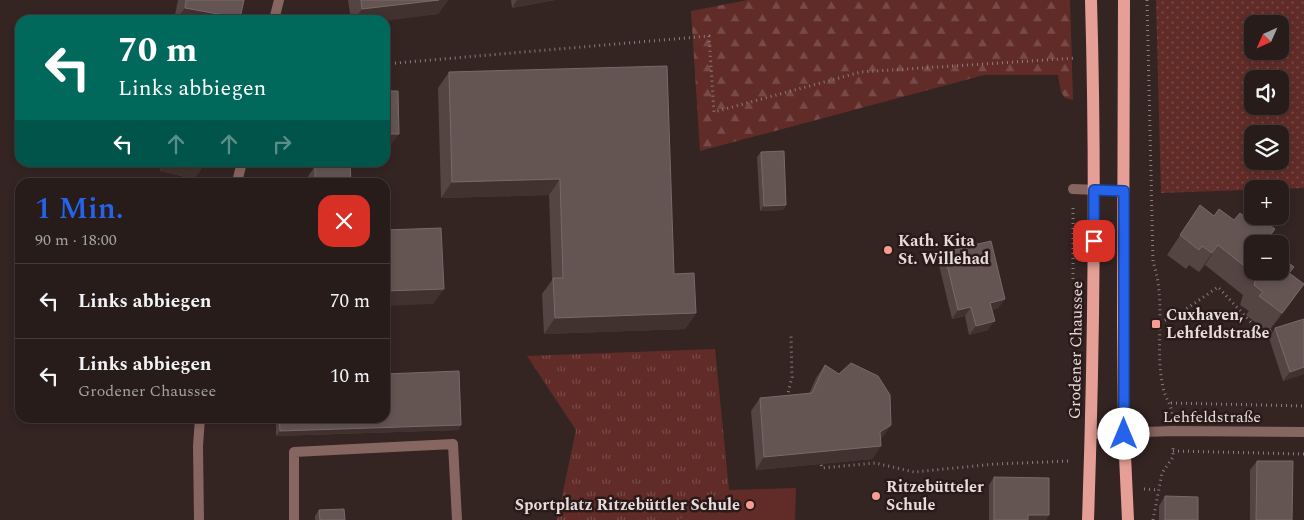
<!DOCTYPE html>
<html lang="de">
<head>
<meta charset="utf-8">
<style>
  :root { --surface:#271c1a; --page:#332927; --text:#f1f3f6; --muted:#a4a1a2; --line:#433a39; --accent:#2563eb }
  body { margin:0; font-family:Spectral,serif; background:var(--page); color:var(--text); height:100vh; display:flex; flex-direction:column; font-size:19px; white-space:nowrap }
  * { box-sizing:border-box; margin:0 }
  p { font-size:16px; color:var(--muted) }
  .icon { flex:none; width:28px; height:28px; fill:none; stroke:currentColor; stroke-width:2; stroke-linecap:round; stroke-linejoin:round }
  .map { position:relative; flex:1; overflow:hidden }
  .side { position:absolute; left:15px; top:178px; width:375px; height:245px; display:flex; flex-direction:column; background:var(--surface); border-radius:15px; box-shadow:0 2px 8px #0003,0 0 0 1px var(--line) }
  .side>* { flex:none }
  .top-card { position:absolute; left:15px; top:15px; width:375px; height:152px; border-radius:15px; box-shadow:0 2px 8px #0003,0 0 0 1px var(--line); background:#00695c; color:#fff; overflow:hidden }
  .needle { width:32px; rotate:225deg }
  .fabs { position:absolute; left:1244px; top:15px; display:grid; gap:10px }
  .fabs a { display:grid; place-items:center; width:45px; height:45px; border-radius:10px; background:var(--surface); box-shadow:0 2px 8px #0003,0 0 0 1px var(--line); font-size:25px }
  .pin { position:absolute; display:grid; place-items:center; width:42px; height:42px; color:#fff; margin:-21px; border-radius:10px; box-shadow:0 2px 8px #0006 }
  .me { position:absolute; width:55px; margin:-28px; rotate:0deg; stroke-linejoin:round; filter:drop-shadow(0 0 4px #0008) }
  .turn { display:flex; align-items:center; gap:18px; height:105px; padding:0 20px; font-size:22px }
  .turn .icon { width:65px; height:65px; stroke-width:2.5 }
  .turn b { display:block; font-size:35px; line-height:42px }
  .lanes { display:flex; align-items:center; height:48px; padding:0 20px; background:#0003; justify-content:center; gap:25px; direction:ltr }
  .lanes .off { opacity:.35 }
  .round { display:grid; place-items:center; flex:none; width:52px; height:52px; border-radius:15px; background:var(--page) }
  .head { display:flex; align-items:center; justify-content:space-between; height:85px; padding:0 20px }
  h1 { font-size:30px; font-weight:600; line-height:38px; color:var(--accent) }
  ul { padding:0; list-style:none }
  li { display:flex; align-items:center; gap:15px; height:75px; padding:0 20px; border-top:1px solid var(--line) }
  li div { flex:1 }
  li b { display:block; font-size:19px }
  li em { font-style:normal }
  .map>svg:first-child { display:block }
  .grass { fill:url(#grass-tufts) }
  .forest { fill:url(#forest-firs) }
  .park { fill:url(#park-dots); fill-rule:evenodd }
  .pitch { fill:#612c28 }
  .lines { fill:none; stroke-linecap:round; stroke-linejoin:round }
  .path { stroke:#8a7d7c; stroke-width:3; stroke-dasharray:1 4; stroke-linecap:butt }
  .service { stroke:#876561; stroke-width:10 }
  .minor { stroke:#876561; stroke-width:10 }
  .primary { stroke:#e69f97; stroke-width:12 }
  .wall { fill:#544442 }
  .shaded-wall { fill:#41312f }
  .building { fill:#645553; stroke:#786a68 }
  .route-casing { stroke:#184099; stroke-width:12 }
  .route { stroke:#2563eb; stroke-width:9 }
  .poi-dot { fill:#f59c93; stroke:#2a1b1a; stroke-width:2 }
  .labels { text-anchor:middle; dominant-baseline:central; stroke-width:5; stroke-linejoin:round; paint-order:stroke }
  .poi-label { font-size:16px; font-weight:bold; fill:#e7dcdb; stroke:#2a1b1a; text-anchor:start }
  .street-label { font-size:16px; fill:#e7dcdb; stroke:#2a1b1a }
</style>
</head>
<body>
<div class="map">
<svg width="1304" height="520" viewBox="0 0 1304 520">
  <defs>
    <pattern id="grass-tufts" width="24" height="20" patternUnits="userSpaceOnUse" patternTransform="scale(1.25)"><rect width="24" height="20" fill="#612c28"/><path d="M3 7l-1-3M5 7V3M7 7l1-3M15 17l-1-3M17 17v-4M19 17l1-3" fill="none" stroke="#784a47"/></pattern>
    <pattern id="forest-firs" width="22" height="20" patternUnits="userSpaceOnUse" patternTransform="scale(1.25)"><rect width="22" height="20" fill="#612c28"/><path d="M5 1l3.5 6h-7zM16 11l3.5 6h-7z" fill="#784a47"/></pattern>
    <pattern id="park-dots" width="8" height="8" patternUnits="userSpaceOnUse" patternTransform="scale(1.25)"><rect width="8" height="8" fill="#612c28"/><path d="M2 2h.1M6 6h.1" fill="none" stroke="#784a47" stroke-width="1.8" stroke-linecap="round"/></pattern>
  </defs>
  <rect width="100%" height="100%" fill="#342523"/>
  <polygon class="grass" points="715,349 729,490 679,520 557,520 576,430 527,356"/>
  <polygon class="forest" points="748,0 1070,0 1073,100 1065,98 1061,92 1058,75 984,75 700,151 691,11"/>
  <path class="park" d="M1156,0H1304V188L1161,193ZM1252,24H1280V51H1252ZM1252,79H1280V106H1252ZM1252,134H1280V161H1252Z"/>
  <polygon class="pitch" points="796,488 795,520 679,520 729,490"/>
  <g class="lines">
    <g class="path">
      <path d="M1147,0L1153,262C1167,302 1154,346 1163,387C1165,399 1171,401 1172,416"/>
      <polyline points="385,64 709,36 714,112 861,72 1076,58"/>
      <polyline points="1073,279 1073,206"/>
      <polyline points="1160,322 1176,316 1218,287 1260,332 1278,329"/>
      <polyline points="787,397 792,377 791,336"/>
      <polyline points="1171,403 1304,406"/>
      <polyline points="1173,451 1304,454"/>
      <polyline points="820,460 822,468 875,463 914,472 995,464 1071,461"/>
      <polyline points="1144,489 1158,490"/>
      <polyline points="1153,520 1162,473 1173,457 1173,447"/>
    </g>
    <g class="service">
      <polyline points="1073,189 1124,191"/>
      <polyline points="294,520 294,452 453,444 457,520"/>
    </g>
    <g class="minor">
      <polyline points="274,20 279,0"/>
      <polyline points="237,182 242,162"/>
      <polyline points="1091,434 1172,431 1304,432"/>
      <polyline points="199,520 198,446 200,418"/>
    </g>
    <g class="primary">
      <polyline points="1124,0 1123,322 1124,434 1128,520"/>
      <path d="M1088,520C1094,347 1096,173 1091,0"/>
    </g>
  </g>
  <g class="wall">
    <polygon points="178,0 244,0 240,18 239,20 174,20"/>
    <polygon points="348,0 448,0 438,14 385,20 351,20"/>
    <polygon points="511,0 555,0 512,8"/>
    <polygon points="449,72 674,274 696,313 685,329 544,334 542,294 552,280 549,195 441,198 438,88"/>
    <polygon points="761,152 786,205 783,210 760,211 757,157"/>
    <polygon points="162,162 206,162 194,179 160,171"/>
    <polygon points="315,166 351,182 304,182"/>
    <polygon points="1200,205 1214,216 1275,229 1269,237 1252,244 1304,284 1290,304 1268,332 1246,315 1249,311 1240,305 1243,295 1205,265 1199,272 1189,265 1186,269 1167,255"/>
    <polygon points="944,252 1005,299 998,308 992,310 988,330 969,335 965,316 952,319 938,261"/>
    <polygon points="1304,319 1304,374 1283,381 1269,338 1275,328"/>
    <polygon points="825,365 891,425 882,438 880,439 881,446 872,459 756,470 751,411 760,398 809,394 816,378"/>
    <polygon points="276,418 385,418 461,425 458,430 276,436"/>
    <polygon points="1257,461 1292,520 1250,520 1250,470"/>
    <polygon points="994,477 1049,515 1046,520 989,520 989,485"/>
    <polygon points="1165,496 1198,520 1159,520 1159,506"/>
    <polygon points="319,510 345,520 315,520 315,516"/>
  </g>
  <g class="shaded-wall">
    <polygon points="439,0 448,0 438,14 385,21 354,20 362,9"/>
    <polygon points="517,0 555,0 512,8"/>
    <polygon points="185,8 240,18 239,20 176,20"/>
    <polygon points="385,134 399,134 388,149 385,149"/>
    <polygon points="166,162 200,162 205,164 194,179 160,171"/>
    <polygon points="560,179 549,195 441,198 452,182"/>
    <polygon points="786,205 783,210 760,211 764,206"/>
    <polygon points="1218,245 1205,265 1199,272 1212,253"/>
    <polygon points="1304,284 1290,304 1268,332 1282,313"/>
    <polygon points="444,289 433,304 385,306 385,291"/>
    <polygon points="1005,299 998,308 984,312 990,303"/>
    <polygon points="971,307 965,316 952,319 958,310"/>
    <polygon points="696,313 685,329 544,334 555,318"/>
    <polygon points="995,321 988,330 969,335 976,326"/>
    <polygon points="1304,367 1304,374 1283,381 1290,372"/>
    <polygon points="461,425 458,430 276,436 280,431"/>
    <polygon points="891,425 882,438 871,445 880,432"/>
    <polygon points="881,446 872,459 756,470 764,457"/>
    <polygon points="1028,515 1049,515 1046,520 1025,520"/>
  </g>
  <g class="building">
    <polygon points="186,0 244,0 240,18 185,8"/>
    <polygon points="361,0 439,0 362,9"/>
    <polygon points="667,66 674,274 694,273 696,313 555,318 553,278 563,278 560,179 452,182 449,72"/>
    <polygon points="385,91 398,91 399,134 385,134"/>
    <polygon points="784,151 786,205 764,206 761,152"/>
    <polygon points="350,163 351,182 315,182 315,166"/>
    <polygon points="1200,205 1214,216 1219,209 1234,220 1240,213 1254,224 1259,217 1275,229 1269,237 1277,244 1252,244 1252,271 1280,271 1280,256 1294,267 1289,273 1304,284 1282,313 1259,296 1263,292 1254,285 1257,276 1218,245 1212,253 1202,246 1199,250 1180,235"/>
    <polygon points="441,228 444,289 385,291 385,230"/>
    <polygon points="991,241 1005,299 990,303 995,321 976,326 971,307 958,310 944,252"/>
    <polygon points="1304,319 1304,367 1290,372 1275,328"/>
    <polygon points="851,363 878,376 890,395 891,425 880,432 881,446 764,457 760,398 812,393 825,365 839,374"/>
    <polygon points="459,371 461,425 280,431 279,418 385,418 385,374"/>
    <polygon points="1257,461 1293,461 1292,520 1256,520"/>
    <polygon points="994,477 1049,478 1049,515 1028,515 1028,520 994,520"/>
    <polygon points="1165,496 1198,497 1198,520 1165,520"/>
    <polygon points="344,509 345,520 320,520 319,510"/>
  </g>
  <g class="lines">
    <defs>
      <polyline id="route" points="1094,241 1094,190 1124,191 1124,434"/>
    </defs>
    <use href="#route" class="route-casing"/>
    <use href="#route" class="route"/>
  </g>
  <g class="poi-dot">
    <circle cx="888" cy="250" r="5"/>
    <rect x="1151" y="319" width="10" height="10" rx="2.5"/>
    <circle cx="876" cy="496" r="5"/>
    <circle cx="750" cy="505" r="5"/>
  </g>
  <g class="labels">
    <g class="poi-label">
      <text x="898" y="241">Kath. Kita<tspan x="898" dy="18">St. Willehad</tspan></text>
      <text x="1166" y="315">Cuxhaven,<tspan x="1166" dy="18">Lehfeldstraße</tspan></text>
      <text x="886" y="487">Ritzebütteler<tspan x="886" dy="18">Schule</tspan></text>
      <text x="740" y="505" text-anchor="end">Sportplatz Ritzebüttler Schule</text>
    </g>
    <g class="street-label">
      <text transform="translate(1076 350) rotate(-89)">Grodener Chaussee</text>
      <text x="1212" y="417">Lehfeldstraße</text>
    </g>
  </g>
</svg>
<div class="fabs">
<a><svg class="needle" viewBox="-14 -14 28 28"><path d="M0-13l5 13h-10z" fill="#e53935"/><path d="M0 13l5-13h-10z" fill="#a4a1a2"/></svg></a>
<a><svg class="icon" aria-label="sound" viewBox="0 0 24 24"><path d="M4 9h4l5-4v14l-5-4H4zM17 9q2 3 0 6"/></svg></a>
<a><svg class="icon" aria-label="layers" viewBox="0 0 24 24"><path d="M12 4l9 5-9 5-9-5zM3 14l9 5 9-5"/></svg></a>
<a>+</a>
<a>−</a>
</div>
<div class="pin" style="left:1094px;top:241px;background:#d93025"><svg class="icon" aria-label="arrive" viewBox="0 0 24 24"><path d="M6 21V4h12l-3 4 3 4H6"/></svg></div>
<svg class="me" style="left:1124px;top:434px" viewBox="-20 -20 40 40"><circle r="19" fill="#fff"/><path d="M0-13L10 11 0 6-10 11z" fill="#2563eb"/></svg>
<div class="top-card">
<div class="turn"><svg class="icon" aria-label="left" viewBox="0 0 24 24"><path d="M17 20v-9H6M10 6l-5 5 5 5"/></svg><div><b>70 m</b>Links abbiegen</div></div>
<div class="lanes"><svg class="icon" aria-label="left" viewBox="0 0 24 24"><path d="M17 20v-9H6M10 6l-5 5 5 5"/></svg><svg class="icon off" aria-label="ahead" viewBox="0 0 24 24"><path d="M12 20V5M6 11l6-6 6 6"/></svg><svg class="icon off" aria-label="ahead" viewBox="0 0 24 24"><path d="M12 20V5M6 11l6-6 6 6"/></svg><svg class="icon off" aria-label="right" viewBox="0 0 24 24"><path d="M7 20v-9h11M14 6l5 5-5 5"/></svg></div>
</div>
<section class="side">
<div class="head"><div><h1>1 Min.</h1><p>90 m · 18:00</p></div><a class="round" style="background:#d93025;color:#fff"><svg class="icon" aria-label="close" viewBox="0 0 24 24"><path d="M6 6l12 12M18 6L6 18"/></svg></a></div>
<ul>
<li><svg class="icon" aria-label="left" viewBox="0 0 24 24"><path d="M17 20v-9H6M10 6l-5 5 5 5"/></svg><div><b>Links abbiegen</b></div><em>70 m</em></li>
<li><svg class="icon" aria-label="left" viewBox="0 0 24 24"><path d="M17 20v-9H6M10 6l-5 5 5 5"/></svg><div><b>Links abbiegen</b><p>Grodener Chaussee</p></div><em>10 m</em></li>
</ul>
</section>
</div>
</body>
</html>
